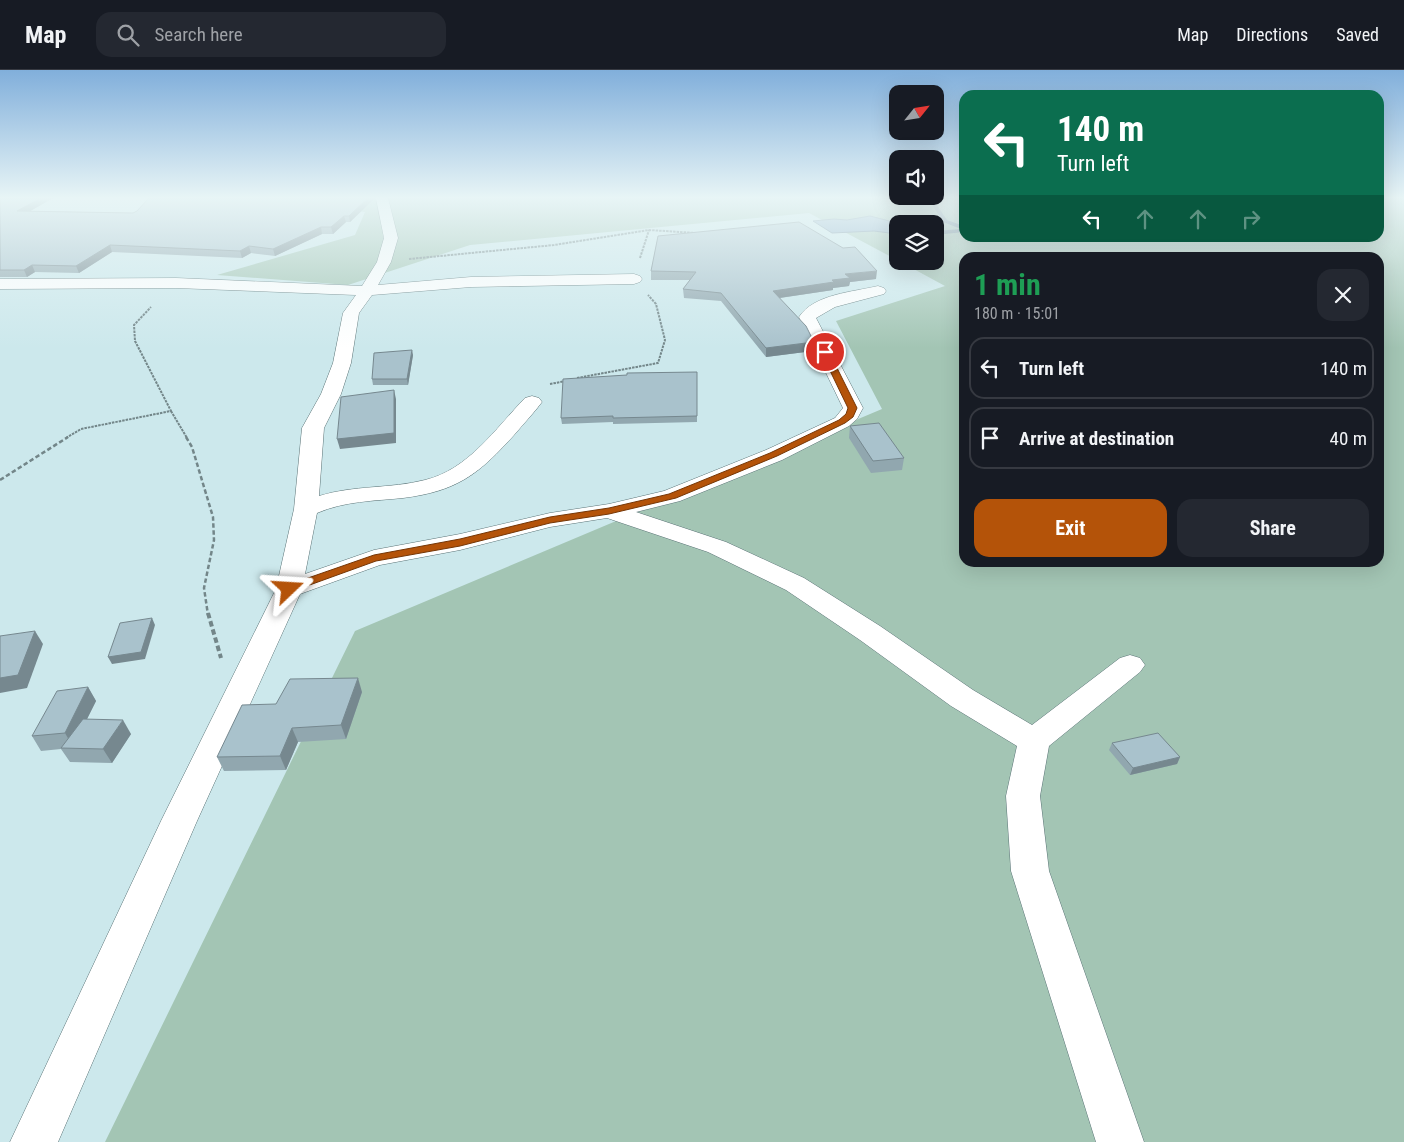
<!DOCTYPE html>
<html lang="en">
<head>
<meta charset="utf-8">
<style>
  :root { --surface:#171b24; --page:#242831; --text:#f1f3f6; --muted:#9ea1a6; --line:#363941; --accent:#b45309 }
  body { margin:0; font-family:"Roboto Condensed",sans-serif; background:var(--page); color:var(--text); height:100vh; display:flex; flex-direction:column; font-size:19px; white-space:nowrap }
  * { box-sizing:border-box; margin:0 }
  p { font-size:16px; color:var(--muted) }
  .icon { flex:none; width:28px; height:28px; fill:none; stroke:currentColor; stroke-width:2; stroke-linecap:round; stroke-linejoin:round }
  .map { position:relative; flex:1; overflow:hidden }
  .side { position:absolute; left:959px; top:182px; width:425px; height:315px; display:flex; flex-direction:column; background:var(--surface); border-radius:15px; box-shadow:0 5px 20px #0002 }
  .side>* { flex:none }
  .top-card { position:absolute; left:959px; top:20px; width:425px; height:152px; border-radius:15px; box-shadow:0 5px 20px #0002; background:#0b6e4f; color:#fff; overflow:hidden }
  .needle { width:32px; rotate:60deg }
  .controls { position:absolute; left:889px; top:15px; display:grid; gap:10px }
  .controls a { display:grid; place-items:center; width:55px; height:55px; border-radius:10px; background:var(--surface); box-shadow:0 5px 20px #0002; font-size:25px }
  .pin { position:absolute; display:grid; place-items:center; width:42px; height:42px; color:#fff; margin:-21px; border:2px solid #fff; border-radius:50%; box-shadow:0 1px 5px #0007 }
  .me { position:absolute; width:55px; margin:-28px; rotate:70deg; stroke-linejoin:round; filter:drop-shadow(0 0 4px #0008) }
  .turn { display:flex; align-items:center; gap:18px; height:105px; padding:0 15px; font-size:22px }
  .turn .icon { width:65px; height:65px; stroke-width:2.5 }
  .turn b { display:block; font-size:35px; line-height:42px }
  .lanes { display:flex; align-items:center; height:48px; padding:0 15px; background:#0003; justify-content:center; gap:25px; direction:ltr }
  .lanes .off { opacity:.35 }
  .round { display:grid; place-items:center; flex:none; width:52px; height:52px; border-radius:15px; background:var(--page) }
  .summary { display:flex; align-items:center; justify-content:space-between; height:85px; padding:0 15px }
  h1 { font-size:30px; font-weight:700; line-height:38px; color:#1e9e55 }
  .cta { display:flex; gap:10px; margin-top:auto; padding:10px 15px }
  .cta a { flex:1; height:58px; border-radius:15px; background:var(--accent); color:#fff; font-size:20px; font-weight:700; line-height:58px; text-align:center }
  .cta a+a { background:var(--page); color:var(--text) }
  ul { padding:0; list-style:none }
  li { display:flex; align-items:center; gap:15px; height:62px; margin:0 10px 8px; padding:0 5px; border:2px solid var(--line); border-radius:15px }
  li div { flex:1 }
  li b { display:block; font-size:19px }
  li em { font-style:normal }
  header { display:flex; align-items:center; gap:30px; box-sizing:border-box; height:70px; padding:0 25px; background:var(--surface); border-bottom:1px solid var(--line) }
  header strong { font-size:24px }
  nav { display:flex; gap:28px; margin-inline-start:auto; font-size:18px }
  .search { width:350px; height:45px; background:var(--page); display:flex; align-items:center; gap:12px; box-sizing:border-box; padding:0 18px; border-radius:15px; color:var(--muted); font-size:19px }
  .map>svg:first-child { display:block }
  .green { fill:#a3c5b4; fill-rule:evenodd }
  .water { fill:#87a8c7; stroke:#658096 }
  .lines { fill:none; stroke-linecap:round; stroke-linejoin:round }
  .stream { fill:#658096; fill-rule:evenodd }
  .minor-casing { stroke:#5a7376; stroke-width:1 }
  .path-far2 { stroke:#738689; stroke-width:2; stroke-dasharray:2.5 1; stroke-linecap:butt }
  .path-far1 { stroke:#738689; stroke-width:2.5; stroke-dasharray:4.5 2.5; stroke-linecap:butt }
  .path { stroke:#738689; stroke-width:4; stroke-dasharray:5.5 3; stroke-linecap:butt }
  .minor { fill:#fff; fill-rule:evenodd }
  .wall { fill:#91a7af }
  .shaded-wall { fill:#76888f }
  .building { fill:#a9c2cc; stroke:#76888f }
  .route { fill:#b45309; stroke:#753606 }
</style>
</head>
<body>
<header>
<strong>Map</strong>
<div class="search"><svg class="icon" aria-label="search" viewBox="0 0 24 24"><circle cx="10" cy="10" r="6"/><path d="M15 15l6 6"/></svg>Search here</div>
<nav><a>Map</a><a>Directions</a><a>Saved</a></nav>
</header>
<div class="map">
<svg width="1404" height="1072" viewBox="0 0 1404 1072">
  <rect width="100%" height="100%" fill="#cce8ec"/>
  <path class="green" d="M261,128H964V168H1379V128H1404V1072H105L355,561L882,339L836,251L945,216L899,191H935V154H898L897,190L809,143L470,175L348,215L217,205L355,165L365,142ZM964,188H1379V492H964Z"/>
  <polygon class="water" points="870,146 901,154 898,154 897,164 874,161 832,163 813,151 834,149 847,150"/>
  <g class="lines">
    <polygon class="stream" points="928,128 932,128 947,150 964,156 964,162 935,165 935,161 961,159 943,152"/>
    <defs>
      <path id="minor" d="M376,128H388L398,168L391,192L378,215L471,207L634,204L640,206L642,209L640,212L634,214L471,217L372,225L359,243L351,293L341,324L324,358L319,426C354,415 390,419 425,410C468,400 496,358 525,328L532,326L539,328L542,332C534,343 524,353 515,364C479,404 458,421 403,428C374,431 345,431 317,443L305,504L374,480L460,464L550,443L609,434L664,421L766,380L835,348L843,338L799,247C814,224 853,222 878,216L884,218L886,221L884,224L835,237L816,248L863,338L857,349L849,356L782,390L680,431L636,442L726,472L804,508L880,556L973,620L1032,655L1120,588L1130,585L1140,588L1145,595L1140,602L1049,676L1040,726L1049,801L1144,1072H1096L1011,801L1006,726L1017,676L951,636L860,570L786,520L708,482L607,448L550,457L460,480L380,495L300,524L197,751L58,1072H10L161,751L276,519L294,439L302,358L321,324L333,293L343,243L356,225L176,218L0,219V209L176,208L362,216L377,192L384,168Z"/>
    </defs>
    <use href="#minor" class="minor-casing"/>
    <g class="path-far2">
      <polyline points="640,188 649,160"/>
      <polyline points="409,189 554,175 649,160 696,163"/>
      <polyline points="577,308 658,293 665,270 656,234 648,225"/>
      <polyline points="550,314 566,311"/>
      <polyline points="171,341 187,368"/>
      <polyline points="66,368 81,359 171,341 135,271 134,255 151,237"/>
    </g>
    <g class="path-far1">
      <polyline points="186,367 192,377 213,447 214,470 204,518 208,545"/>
      <polyline points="0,410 68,367"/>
    </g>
    <polyline class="path" points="208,543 221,588"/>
    <use href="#minor" class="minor"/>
  </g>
  <g class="wall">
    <polygon points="0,128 53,128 30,141 133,143 375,128 350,152 346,152 333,164 322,164 275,186 251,183 242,188 112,182 79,203 35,202 27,207 0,207"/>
    <polygon points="658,166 876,209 850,212 849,216 833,218 833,220 780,228 813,281 766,287 721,231 684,228 683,219 690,210 651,210 651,201"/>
    <polygon points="413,285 408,315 373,315 372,309"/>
    <polygon points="697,302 697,352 613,354 613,352 562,354 561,348"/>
    <polygon points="850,356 904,388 902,400 871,403 849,368"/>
    <polygon points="88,617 96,631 87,649 131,664 112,693 70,692 61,679 41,681 32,666"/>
    <polygon points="362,622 346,669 298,672 286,700 224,701 217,687"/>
    <polygon points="1112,673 1180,687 1177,694 1130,705 1109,680"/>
  </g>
  <g class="shaded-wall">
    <polygon points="41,128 53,128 20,147 17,141"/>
    <polygon points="368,128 375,128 350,152 349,146"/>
    <polygon points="344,146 346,152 333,164 331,157"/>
    <polygon points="321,157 322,164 275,186 273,179"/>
    <polygon points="110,175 112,182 79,203 76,196"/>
    <polygon points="249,176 251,183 242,188 240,181"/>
    <polygon points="32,195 35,202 27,207 24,200"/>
    <polygon points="877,201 876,209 850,212 849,216 833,218 833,220 772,229 773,221 832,210 845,204"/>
    <polygon points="814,272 813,281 766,287 766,278"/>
    <polygon points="412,280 413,285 408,315 407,309"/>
    <polygon points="394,320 396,329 396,373 340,379 337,369"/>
    <polygon points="152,548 155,555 145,589 112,594 108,587"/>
    <polygon points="35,561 43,574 27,618 0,623 0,608"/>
    <polygon points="358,608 362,622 346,669 341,655"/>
    <polygon points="88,617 96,631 73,677 65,663"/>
    <polygon points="123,650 131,664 112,693 103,679"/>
    <polygon points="292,658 298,672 286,700 280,686"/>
    <polygon points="1180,687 1177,694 1130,705 1133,698"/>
  </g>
  <g class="building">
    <polygon points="0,128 41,128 17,141 133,143 137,141 149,128 368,128 349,146 344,146 331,157 321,157 273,179 249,176 240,181 110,175 76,196 32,195 24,200 0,200"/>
    <polygon points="799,152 843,178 855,177 877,201 845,204 850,208 832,210 834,212 773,221 806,256 814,272 766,278 721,223 683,219 696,202 651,201 658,166"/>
    <polygon points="412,280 407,309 372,309 374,283"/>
    <polygon points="697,302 697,346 613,348 613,346 561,348 563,309 627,305 627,303"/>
    <polygon points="394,320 394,363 337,369 341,327"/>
    <polygon points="879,353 904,388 873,391 850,356"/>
    <polygon points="152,548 141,582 108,587 120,553"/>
    <polygon points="35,561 18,605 0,608 0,566"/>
    <polygon points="358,608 341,655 292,658 280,686 217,687 242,635 276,634 290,609"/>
    <polygon points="88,617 65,663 32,666 57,621"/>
    <polygon points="83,649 123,650 103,679 61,678"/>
    <polygon points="1158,663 1180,687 1133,698 1112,673"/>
  </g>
  <linearGradient id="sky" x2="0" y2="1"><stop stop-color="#81afdb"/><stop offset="0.46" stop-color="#e8f5f6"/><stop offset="1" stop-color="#e8f5f6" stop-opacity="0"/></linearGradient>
  <rect width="1404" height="278" fill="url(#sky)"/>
  <polygon class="route" points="825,279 829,282 857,338 853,347 845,353 777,386 676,428 609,444 550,453 460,476 376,491 293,521 289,522 284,519 285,516 374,485 460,469 550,447 609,438 669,424 770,383 839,350 846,344 848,338 821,282"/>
</svg>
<div class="controls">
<a><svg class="needle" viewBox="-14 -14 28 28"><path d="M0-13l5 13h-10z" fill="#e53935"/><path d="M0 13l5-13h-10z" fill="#9ea1a6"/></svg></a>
<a><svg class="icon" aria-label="sound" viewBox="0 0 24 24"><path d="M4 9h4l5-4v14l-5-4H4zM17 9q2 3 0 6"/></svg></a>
<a><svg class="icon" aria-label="layers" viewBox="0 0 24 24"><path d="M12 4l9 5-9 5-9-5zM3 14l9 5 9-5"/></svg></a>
</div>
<div class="pin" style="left:825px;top:282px;background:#d93025"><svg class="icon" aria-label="arrive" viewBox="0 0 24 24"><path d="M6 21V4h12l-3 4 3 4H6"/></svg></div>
<svg class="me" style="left:289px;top:519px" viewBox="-20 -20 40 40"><path d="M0-17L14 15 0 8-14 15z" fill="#b45309" stroke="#fff" stroke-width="4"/></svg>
<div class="top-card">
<div class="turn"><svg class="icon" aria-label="left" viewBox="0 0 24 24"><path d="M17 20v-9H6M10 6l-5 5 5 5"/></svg><div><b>140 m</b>Turn left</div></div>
<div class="lanes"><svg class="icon" aria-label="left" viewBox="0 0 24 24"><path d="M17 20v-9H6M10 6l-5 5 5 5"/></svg><svg class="icon off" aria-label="ahead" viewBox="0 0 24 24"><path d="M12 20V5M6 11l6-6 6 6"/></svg><svg class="icon off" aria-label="ahead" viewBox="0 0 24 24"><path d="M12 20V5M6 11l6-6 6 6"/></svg><svg class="icon off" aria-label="right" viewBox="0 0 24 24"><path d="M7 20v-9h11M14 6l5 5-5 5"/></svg></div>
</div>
<section class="side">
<div class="summary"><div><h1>1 min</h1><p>180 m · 15:01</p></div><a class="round"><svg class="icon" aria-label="close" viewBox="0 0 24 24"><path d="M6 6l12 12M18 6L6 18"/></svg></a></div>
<ul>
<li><svg class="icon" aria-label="left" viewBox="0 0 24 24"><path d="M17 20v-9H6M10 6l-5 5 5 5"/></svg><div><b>Turn left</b></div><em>140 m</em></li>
<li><svg class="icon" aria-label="arrive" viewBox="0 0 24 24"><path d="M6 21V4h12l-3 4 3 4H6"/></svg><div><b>Arrive at destination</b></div><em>40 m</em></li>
</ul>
<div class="cta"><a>Exit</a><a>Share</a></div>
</section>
</div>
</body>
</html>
